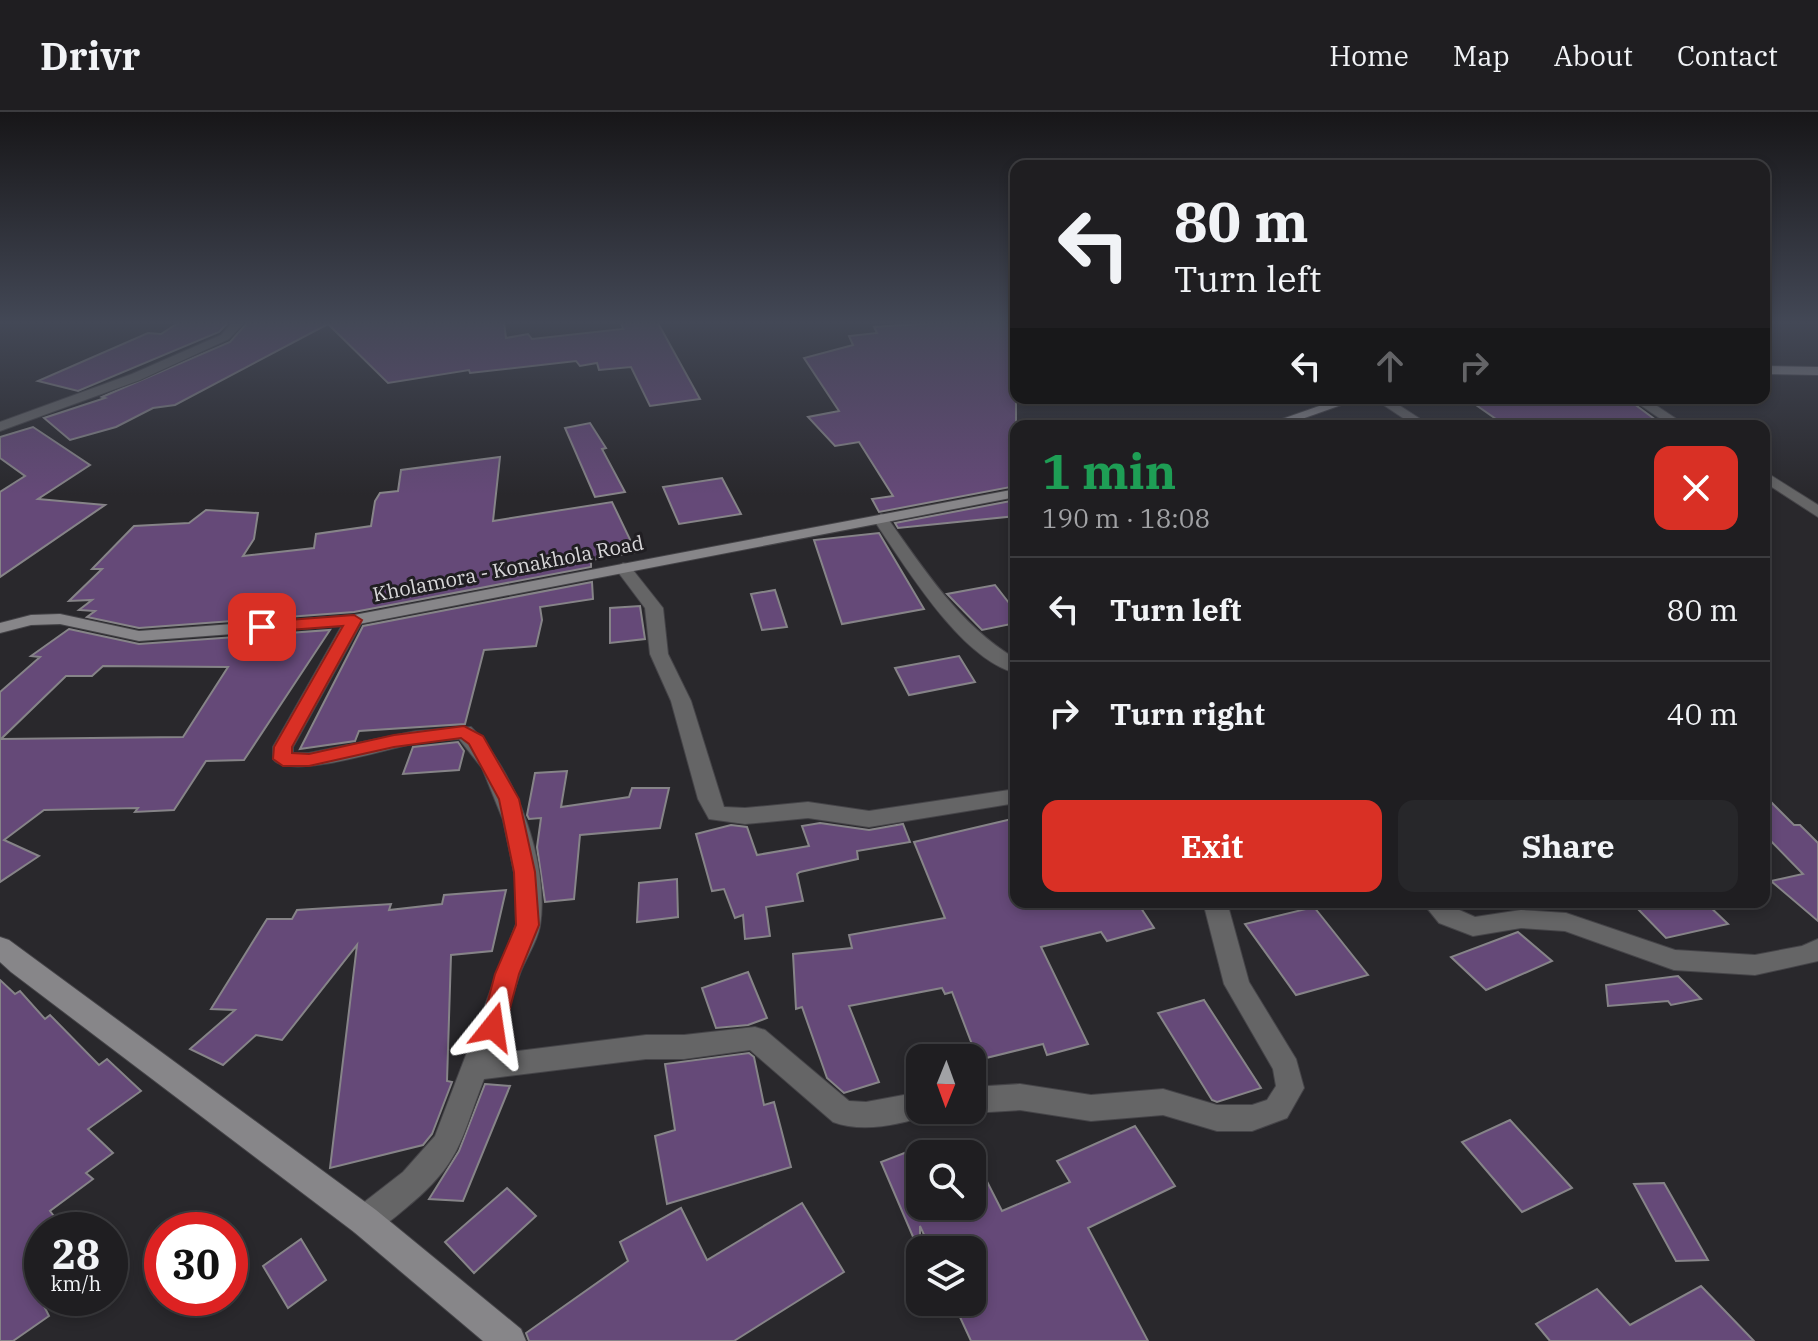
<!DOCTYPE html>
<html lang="en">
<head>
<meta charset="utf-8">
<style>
  :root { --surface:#1f1e21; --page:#27272a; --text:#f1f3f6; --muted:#a1a2a5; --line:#3c3c3f; --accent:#d93025 }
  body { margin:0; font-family:"IBM Plex Serif",serif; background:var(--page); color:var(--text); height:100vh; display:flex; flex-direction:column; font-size:30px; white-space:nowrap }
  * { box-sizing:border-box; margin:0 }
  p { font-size:26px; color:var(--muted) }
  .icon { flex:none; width:44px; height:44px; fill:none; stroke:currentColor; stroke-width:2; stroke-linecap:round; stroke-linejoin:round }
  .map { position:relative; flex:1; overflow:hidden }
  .panel { position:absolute; left:1010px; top:308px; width:760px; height:488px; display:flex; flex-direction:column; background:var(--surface); border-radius:16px; box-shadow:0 4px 12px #0003,0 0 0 2px var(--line) }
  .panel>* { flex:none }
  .banner { position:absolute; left:1010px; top:48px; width:760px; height:244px; border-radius:16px; box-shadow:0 4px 12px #0003,0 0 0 2px var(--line); background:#1f1e21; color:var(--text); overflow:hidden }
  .needle { width:52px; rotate:181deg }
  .tools { position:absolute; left:906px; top:932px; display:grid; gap:16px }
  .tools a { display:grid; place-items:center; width:80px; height:80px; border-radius:16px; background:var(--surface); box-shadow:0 4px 12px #0003,0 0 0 2px var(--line); font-size:40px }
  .speed { position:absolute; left:24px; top:1100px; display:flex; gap:16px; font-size:40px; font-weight:700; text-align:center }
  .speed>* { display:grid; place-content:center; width:104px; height:104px; border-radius:50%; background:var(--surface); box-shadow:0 4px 12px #0003,0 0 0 2px var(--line); line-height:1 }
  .speed small { font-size:20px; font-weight:400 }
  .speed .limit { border:12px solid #d22; background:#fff; color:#111 }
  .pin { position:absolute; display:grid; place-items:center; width:68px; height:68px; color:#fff; margin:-34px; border-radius:16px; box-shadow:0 4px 12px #0006 }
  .me { position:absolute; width:88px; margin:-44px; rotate:15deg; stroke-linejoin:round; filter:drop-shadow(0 0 6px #0008) }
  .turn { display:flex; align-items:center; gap:28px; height:168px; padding:0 32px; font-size:36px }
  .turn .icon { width:104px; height:104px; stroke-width:2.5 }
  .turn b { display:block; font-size:56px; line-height:68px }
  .lanes { display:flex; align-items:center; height:76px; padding:0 32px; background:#0003; justify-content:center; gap:40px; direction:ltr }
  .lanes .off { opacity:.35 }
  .round { display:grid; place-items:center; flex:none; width:84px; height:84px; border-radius:16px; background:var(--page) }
  .headline { display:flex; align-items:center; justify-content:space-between; height:136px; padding:0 32px }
  h1 { font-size:48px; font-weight:700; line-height:60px; color:#1e9e55 }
  .action { display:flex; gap:16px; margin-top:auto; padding:16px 32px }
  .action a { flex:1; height:92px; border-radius:16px; background:var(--accent); color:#fff; font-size:32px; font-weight:700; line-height:92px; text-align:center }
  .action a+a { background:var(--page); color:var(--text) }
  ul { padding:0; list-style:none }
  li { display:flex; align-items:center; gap:24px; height:104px; padding:0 32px; border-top:2px solid var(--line) }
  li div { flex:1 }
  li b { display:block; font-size:30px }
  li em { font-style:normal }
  header { display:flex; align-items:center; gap:48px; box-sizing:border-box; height:112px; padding:0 40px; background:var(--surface); border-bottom:2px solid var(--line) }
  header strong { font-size:38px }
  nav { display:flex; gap:44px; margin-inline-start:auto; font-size:28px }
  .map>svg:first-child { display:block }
  .building { fill:#654978; stroke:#868488; stroke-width:2; fill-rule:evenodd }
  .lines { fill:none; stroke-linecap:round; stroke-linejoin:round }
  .minor-casing { stroke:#454448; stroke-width:2 }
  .tertiary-casing { stroke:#454448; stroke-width:2 }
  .secondary-casing { stroke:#454448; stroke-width:2 }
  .minor { fill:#656566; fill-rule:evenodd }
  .tertiary { fill:#656566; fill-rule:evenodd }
  .secondary { fill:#878689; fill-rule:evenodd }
  .route { fill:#d93025; stroke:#8d1f18; stroke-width:2 }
  .labels { text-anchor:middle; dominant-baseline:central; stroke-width:6; stroke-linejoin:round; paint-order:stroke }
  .street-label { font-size:20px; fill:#d9d8da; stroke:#201e22 }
</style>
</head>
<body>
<header>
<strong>Drivr</strong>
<nav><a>Home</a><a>Map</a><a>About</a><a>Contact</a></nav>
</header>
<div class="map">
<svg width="1818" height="1229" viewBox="0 0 1818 1229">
  <rect width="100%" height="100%" fill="#29282c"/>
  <g class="building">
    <polygon points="178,211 228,211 219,220 78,279 38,269 148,221 161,222"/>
    <polygon points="247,211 504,211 506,226 528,222 532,227 623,217 621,211 658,211 700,287 650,294 631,255 599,258 597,251 580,254 576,249 470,261 469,258 388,271 328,212 175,293 153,296 116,315 70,328 44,306 105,286 102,285 230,230"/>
    <polygon points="933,211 1016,211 1016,374 879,400 872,387 893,384 859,330 835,334 808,305 839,299 804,246 853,233 849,224 877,221 874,215"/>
    <polygon points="1466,286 1626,286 1664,314 1506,314"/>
    <polygon points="590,311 606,336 602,337 625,380 595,385 565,316"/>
    <polygon points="33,315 90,353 38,387 105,393 0,465 0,380 25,364 0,346 0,325"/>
    <polygon points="500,345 493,409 612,390 636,440 591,448 591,455 354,500 139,516 87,505 95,499 79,498 92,488 69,489 102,457 92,457 134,414 189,411 206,398 258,401 254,427 243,444 314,436 316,422 371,414 375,389 380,381 398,379 401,358"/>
    <polygon points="722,366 741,402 679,412 663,375"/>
    <polygon points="1016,388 1016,404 898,416 895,411"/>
    <polygon points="879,421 924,497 842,512 814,428"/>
    <polygon points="592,470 593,487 540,495 542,508 536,534 484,538 465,612 359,619 355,629 300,637 363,514"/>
    <polygon points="995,473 1016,500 1016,511 982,518 947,482"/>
    <polygon points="775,478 787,515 762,518 751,482"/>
    <polygon points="640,494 645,527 610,531 610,496"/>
    <path d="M69,517L139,532L330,518L244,648L206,649L174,698L135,700L138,696L44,698L4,728L39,744L0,770V580L40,545L31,544ZM103,554L228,555L183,625L1,627L66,564H92Z"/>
    <polygon points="959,544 975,570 909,583 895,556"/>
    <polygon points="458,630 464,639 459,658 403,662 413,635"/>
    <polygon points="567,659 561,695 629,685 632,676 669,676 660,716 580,723 574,787 545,790 537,735 541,706 529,707 527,703 535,661"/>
    <polygon points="1764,683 1794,713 1800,713 1818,731 1818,809 1771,769 1803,762 1764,722"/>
    <polygon points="1016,706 1016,790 1137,790 1154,816 1107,829 1101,820 1041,835 1088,932 1047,943 1043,932 978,948 952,880 945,882 942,876 849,894 879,970 844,981 827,966 802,895 796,897 793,842 852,836 849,823 945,806 914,730"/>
    <polygon points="820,711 869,718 903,712 910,730 857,739 858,747 800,760 797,762 803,789 766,795 770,824 745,827 743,803 735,806 724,777 712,779 696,722 731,713 747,715 757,743 809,734 802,714"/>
    <polygon points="677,767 678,805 637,810 639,771"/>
    <polygon points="506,778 492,839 451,843 447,969 452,970 432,1022 423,1033 330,1056 357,833 282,928 256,923 223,953 190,937 235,898 211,897 267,807 292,807 297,798 391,792 389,798 442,792 444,783"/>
    <polygon points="1667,790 1705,790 1728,812 1666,826 1637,796"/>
    <polygon points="1314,795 1368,863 1296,883 1245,812"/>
    <polygon points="1518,820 1552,849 1486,878 1451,845"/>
    <polygon points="748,860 767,906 748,913 716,916 702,876"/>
    <polygon points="1678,864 1701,887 1671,893 1668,889 1608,894 1606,873"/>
    <polygon points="0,868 15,882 20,879 45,907 50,903 99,953 107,947 141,979 88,1017 113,1041 86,1061 93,1067 50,1099 65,1118 42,1118 42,1190 49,1204 13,1229 0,1229"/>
    <polygon points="1204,888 1261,976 1217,990 1212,988 1158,901"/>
    <polygon points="749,941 754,945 764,993 774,990 791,1055 667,1092 655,1024 675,1018 665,952"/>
    <polygon points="485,972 510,974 463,1089 429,1087 459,1039"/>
    <polygon points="1510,1008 1572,1076 1522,1100 1462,1030"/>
    <polygon points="1135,1014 1175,1074 1088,1116 1148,1229 971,1229 953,1190 972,1190 972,1138 931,1138 920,1114 920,1141 881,1050 920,1035 920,1094 972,1094 972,1040 1002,1099 1070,1070 1057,1049"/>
    <polygon points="1664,1071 1708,1148 1676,1149 1634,1072"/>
    <polygon points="507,1076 536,1104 474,1161 445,1130"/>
    <polygon points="802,1091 844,1160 734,1229 529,1229 526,1221 628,1149 620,1130 681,1096 707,1148"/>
    <polygon points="301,1127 326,1168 288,1196 263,1154"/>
    <polygon points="1701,1174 1754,1229 1550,1229 1536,1212 1597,1177 1630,1213"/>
  </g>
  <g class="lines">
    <defs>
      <g id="minor">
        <polygon points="1373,286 1388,286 1431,314 1415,314"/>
        <polygon points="1630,286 1645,286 1687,314 1671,314"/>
        <polygon points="1764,359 1818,393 1818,405 1764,370"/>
        <path d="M881,402L886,404C924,457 959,513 1016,547V561C960,547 904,452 873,407Z"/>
        <polygon points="623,451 629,453 663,496 668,542 691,589 724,695 745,696 808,690 869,699 1016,677 1016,691 869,715 808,706 745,712 709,707 698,687 671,589 650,542 645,496 615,456"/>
        <path d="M354,503L363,508L293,635V641H309L416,619L471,615C515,658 550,752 540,814C537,830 527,844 521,859C511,886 504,915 494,942L646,923H684L755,915L765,918L849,989L866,990L920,980V998H932L930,1002C901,1013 862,1021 833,1010L750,938L684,947H646L484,967C460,1029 461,1051 406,1096C393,1107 380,1118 365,1124L354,1120L349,1109L354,1098L403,1060L435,1024L516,812L515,765L503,708L482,656L459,627C445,628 430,629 416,631C390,636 288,669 273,647V635L345,508Z"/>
        <polygon points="1203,790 1227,790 1249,870 1296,947 1304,976 1287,1006 1252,1019 1217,1019 1163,1003 1091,1009 1020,998 972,1001 965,998 972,998 972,975 1020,972 1091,983 1163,977 1217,993 1252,993 1267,988 1276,974 1273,957 1224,872"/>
        <polygon points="1422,790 1449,790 1457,797 1475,805 1521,798 1566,801 1675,838 1755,843 1802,834 1818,827 1818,849 1755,863 1674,858 1565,819 1521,816 1473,824 1439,811"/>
      </g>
      <polygon id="tertiary" points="232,211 244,211 229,227 140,268 0,319 0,310 132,262 221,223"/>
      <g id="secondary">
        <polygon points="1764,254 1818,255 1818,263 1764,262"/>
        <polygon points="1342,286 1361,286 1282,314 1262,314"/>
        <polygon points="1016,377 1016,385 354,513 139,529 60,512 31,513 0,521 0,511 31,503 60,502 139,519 354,503"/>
        <polygon points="0,825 9,828 376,1098 521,1217 526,1229 483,1229 354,1120 11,860 0,850"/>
      </g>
    </defs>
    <use href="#minor" class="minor-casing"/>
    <use href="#tertiary" class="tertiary-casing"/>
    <use href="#secondary" class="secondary-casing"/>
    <use href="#minor" class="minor"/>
    <use href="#tertiary" class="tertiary"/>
    <use href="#secondary" class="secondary"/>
  </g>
  <linearGradient id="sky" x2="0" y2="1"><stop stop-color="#171618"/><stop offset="0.55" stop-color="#434856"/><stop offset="1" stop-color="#434856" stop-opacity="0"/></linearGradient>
  <rect width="1818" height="383" fill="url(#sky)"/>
  <polygon class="route" points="354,503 362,508 292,635 292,641 309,642 394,623 464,614 483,624 519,687 535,760 539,813 519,862 505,915 502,922 493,925 485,922 481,915 495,862 516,813 514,760 499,687 469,632 461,626 394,635 309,654 283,654 273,647 274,635 343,514 262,520 254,515 262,510"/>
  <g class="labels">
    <g class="street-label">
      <text transform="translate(508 456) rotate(-11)">Kholamora - Konakhola Road</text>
    </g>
  </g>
</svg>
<div class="tools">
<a><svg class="needle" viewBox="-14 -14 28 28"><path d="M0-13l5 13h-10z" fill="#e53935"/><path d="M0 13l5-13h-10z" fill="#a1a2a5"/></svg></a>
<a><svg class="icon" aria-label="search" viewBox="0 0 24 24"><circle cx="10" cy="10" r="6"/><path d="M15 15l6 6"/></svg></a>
<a><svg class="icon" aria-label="layers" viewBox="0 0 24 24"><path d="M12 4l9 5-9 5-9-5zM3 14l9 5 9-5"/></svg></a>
</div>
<div class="speed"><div>28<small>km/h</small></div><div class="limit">30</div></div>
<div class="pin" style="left:262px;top:515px;background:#d93025"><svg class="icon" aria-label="arrive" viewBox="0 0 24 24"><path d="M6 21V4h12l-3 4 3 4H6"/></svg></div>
<svg class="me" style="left:493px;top:915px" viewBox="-20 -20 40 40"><path d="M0-17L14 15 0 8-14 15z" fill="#d93025" stroke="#fff" stroke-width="4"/></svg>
<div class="banner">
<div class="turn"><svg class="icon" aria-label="left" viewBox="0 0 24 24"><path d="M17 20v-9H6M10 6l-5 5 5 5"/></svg><div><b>80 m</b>Turn left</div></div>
<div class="lanes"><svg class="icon" aria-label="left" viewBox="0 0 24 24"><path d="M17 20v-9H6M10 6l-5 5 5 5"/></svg><svg class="icon off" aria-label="ahead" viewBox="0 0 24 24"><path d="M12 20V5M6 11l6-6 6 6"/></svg><svg class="icon off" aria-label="right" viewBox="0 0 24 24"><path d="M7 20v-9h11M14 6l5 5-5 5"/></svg></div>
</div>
<section class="panel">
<div class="headline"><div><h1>1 min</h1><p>190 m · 18:08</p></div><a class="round" style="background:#d93025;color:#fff"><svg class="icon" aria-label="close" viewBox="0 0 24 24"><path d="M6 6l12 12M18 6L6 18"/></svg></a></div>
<ul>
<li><svg class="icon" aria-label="left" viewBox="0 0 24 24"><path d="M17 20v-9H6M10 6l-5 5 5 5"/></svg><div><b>Turn left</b></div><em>80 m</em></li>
<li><svg class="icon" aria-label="right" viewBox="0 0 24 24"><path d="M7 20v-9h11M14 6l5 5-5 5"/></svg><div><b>Turn right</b></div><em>40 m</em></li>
</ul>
<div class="action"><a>Exit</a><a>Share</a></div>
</section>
</div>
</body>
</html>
